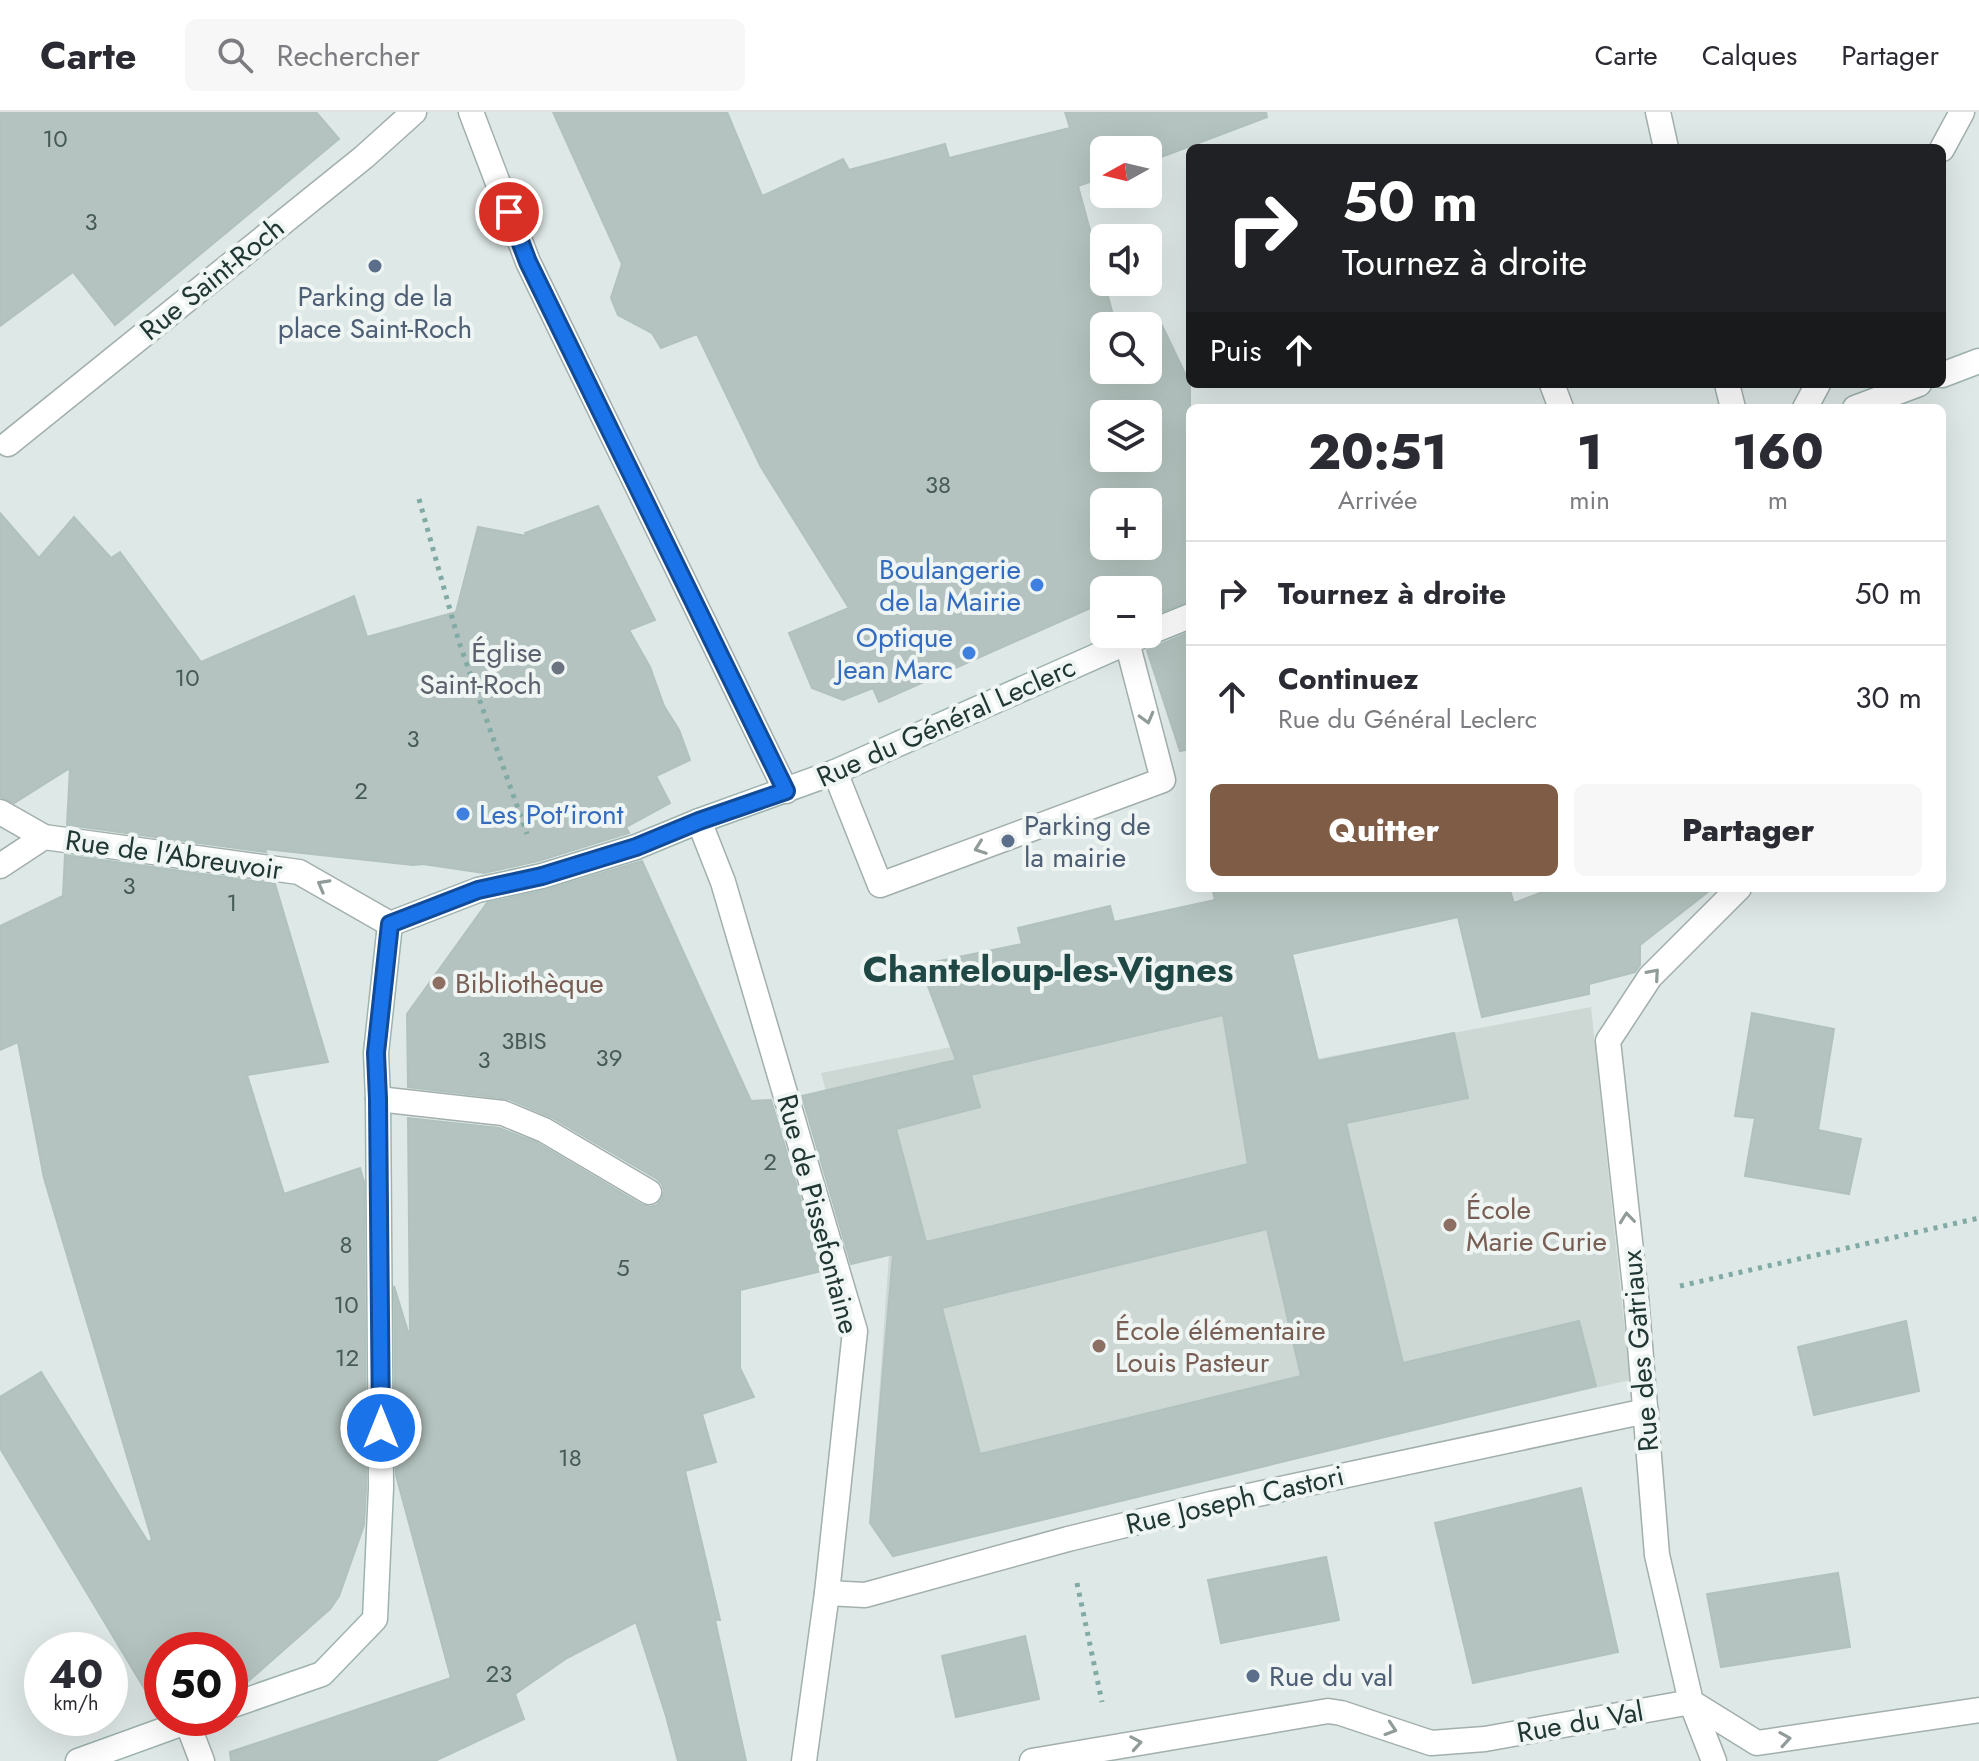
<!DOCTYPE html>
<html lang="fr">
<head>
<meta charset="utf-8">
<style>
  :root { --surface:#fff; --page:#f7f7f7; --text:#2b2b33; --muted:#7c7c81; --line:#e1e1e2; --accent:#7f5c46 }
  body { margin:0; font-family:Jost,sans-serif; background:var(--page); color:var(--text); height:100vh; display:flex; flex-direction:column; font-size:30px; white-space:nowrap }
  * { box-sizing:border-box; margin:0 }
  p { font-size:26px; color:var(--muted) }
  .icon { flex:none; width:44px; height:44px; fill:none; stroke:currentColor; stroke-width:2; stroke-linecap:round; stroke-linejoin:round }
  .map { position:relative; flex:1; overflow:hidden }
  .details { position:absolute; left:1186px; top:292px; width:760px; height:488px; display:flex; flex-direction:column; background:var(--surface); border-radius:12px; box-shadow:0 8px 32px #0002 }
  .details>* { flex:none }
  .banner { position:absolute; left:1186px; top:32px; width:760px; height:244px; border-radius:12px; box-shadow:0 8px 32px #0002; background:#202124; color:#fff; overflow:hidden }
  .needle { width:52px; rotate:262deg }
  .buttons { position:absolute; left:1090px; top:24px; display:grid; gap:16px }
  .buttons a { display:grid; place-items:center; width:72px; height:72px; border-radius:12px; background:var(--surface); box-shadow:0 8px 32px #0002; font-size:40px }
  .speed { position:absolute; left:24px; top:1520px; display:flex; gap:16px; font-size:40px; font-weight:700; text-align:center }
  .speed>* { display:grid; place-content:center; width:104px; height:104px; border-radius:50%; background:var(--surface); box-shadow:0 8px 32px #0002; line-height:1 }
  .speed small { font-size:20px; font-weight:400 }
  .speed .limit { border:12px solid #d22; background:#fff; color:#111 }
  .pin { position:absolute; display:grid; place-items:center; width:68px; height:68px; color:#fff; margin:-34px; border:4px solid #fff; border-radius:50%; box-shadow:0 2px 8px #0007 }
  .me { position:absolute; width:88px; margin:-44px; rotate:0deg; stroke-linejoin:round; filter:drop-shadow(0 0 6px #0008) }
  .turn { display:flex; align-items:center; gap:28px; height:168px; padding:0 24px; font-size:36px }
  .turn .icon { width:104px; height:104px; stroke-width:2.5 }
  .turn b { display:block; font-size:56px; line-height:68px }
  .then { display:flex; align-items:center; height:76px; padding:0 24px; background:#0003; gap:16px; font-size:30px }
  .eta { display:flex; justify-content:space-evenly; align-items:center; height:136px; text-align:center }
  .eta b { font-size:48px; font-weight:800; line-height:56px }
  .action { display:flex; gap:16px; margin-top:auto; padding:16px 24px }
  .action a { flex:1; height:92px; border-radius:12px; background:var(--accent); color:#fff; font-size:32px; font-weight:800; line-height:92px; text-align:center }
  .action a+a { background:var(--page); color:var(--text) }
  ul { padding:0; list-style:none }
  li { display:flex; align-items:center; gap:24px; height:104px; padding:0 24px; border-top:2px solid var(--line) }
  li div { flex:1 }
  li b { display:block; font-size:30px }
  li em { font-style:normal }
  header { display:flex; align-items:center; gap:48px; box-sizing:border-box; height:112px; padding:0 40px; background:var(--surface); border-bottom:2px solid var(--line) }
  header strong { font-size:38px }
  nav { display:flex; gap:44px; margin-inline-start:auto; font-size:28px }
  .search { width:560px; height:72px; background:var(--page); display:flex; align-items:center; gap:20px; box-sizing:border-box; padding:0 28px; border-radius:12px; color:var(--muted); font-size:30px }
  .map>svg:first-child { display:block }
  .built { fill:#cdd8d5 }
  .building { fill:#b4c3bf; stroke:#b1c1bd; stroke-width:2; fill-rule:evenodd }
  .lines { fill:none; stroke-linecap:round; stroke-linejoin:round }
  .service-casing { stroke:#a2afad; stroke-width:27 }
  .minor-casing { stroke:#a2afad; stroke-width:27 }
  .tertiary-casing { stroke:#a2afad; stroke-width:27 }
  .secondary-casing { stroke:#9eb3af; stroke-width:27 }
  .path { stroke:#81aaa4; stroke-width:5; stroke-dasharray:4 6; stroke-linecap:butt }
  .service { stroke:#fff; stroke-width:24 }
  .minor { stroke:#fff; stroke-width:24 }
  .tertiary { stroke:#fff; stroke-width:24 }
  .secondary { stroke:#fff; stroke-width:24 }
  .oneway { stroke:#909b9a }
  .route-casing { stroke:#114b97; stroke-width:20 }
  .route { stroke:#1a73e8; stroke-width:14 }
  .service-dot { fill:#5c6f8a; stroke:#eef5f3; stroke-width:3 }
  .shop-dot { fill:#3f7fe0; stroke:#eef5f3; stroke-width:3 }
  .worship-dot { fill:#6b7280; stroke:#eef5f3; stroke-width:3 }
  .education-dot { fill:#8d6e63; stroke:#eef5f3; stroke-width:3 }
  .labels { text-anchor:middle; dominant-baseline:central; stroke-width:8; stroke-linejoin:round; paint-order:stroke }
  .number-label { font-size:24px; fill:#465a57 }
  .street-label { font-size:28px; fill:#213734; stroke:#eef5f3 }
  .service-label { font-size:28px; fill:#4e5e75; stroke:#eef5f3; text-anchor:start }
  .shop-label { font-size:28px; fill:#366cbe; stroke:#eef5f3; text-anchor:end }
  .worship-label { font-size:28px; fill:#5b616d; stroke:#eef5f3; text-anchor:end }
  .education-label { font-size:28px; fill:#785e54; stroke:#eef5f3; text-anchor:start }
  .district-label { font-size:36px; font-weight:bold; fill:#1f4744; stroke:#eef5f3 }
</style>
</head>
<body>
<header>
<strong>Carte</strong>
<div class="search"><svg class="icon" aria-label="search" viewBox="0 0 24 24"><circle cx="10" cy="10" r="6"/><path d="M15 15l6 6"/></svg>Rechercher</div>
<nav><a>Carte</a><a>Calques</a><a>Partager</a></nav>
</header>
<div class="map">
<svg width="1979" height="1649" viewBox="0 0 1979 1649">
  <rect width="100%" height="100%" fill="#dee8e6"/>
  <polygon class="built" points="1591,895 1630,1268 1337,1335 893,1444 870,1411 890,1128 868,1133 821,961 951,935 962,966 1239,899 1253,959"/>
  <g class="building">
    <polygon points="0,0 316,0 339,27 115,213 73,160 0,214"/>
    <path d="M553,0H727L762,84L843,47L849,58L945,32L949,46L1070,16L1065,0H1266L1267,5L1148,50V38H1104V65L1078,74L1116,214H1104V258H1148V215L1160,209L1190,272V489L1148,505V478H1104V490L879,590L873,576L843,588L812,576L789,521L849,496L761,355L697,222L661,236L652,221L618,203L611,186L622,152ZM1104,302H1148V346H1104ZM1104,390H1148V434H1104Z"/>
    <polygon points="598,394 655,508 629,518 650,555 664,594 679,618 690,648 656,664 670,691 626,715 629,721 538,749 484,761 423,752 413,753 265,737 266,740 67,713 70,656 14,691 0,685 0,401 39,446 74,405 111,446 120,440 201,550 354,484 367,525 456,500 478,415 526,424 525,421"/>
    <polygon points="1190,520 1190,637 1180,639 1147,538"/>
    <polygon points="65,743 275,772 328,950 247,963 284,1082 360,1056 364,1070 366,1376 364,1413 339,1484 330,1497 244,1573 237,1547 230,1549 230,1538 162,1538 162,1575 147,1581 0,1336 0,1285 41,1260 148,1430 152,1428 44,1066 18,930 0,938 0,814 63,784"/>
    <polygon points="642,749 751,989 771,988 822,1159 740,1178 740,1256 754,1285 702,1302 716,1350 685,1359 720,1508 715,1508 746,1649 678,1649 666,1604 636,1510 567,1546 515,1582 524,1607 435,1649 231,1649 230,1640 451,1566 396,1363 394,1174 408,1220 410,1219 408,1006 499,1016 537,1031 642,1093 650,1095 657,1093 662,1087 664,1079 662,1072 657,1067 551,1005 509,987 408,975 407,902 487,791 546,778"/>
    <path d="M1212,776H1509L1514,791L1553,776H1713L1640,833V853L1635,860L1589,872V882L1482,905L1458,805L1292,842L1318,949L1454,921L1468,986L1346,1011L1403,1251L1579,1209L1596,1274L893,1444L870,1411L893,1142L851,1152L802,984L956,948L920,853L1022,832L1018,816L1110,794L1114,810L1215,788ZM1223,903L1248,1052L926,1130L896,1017L980,995L971,963ZM1267,1117L1301,1264L980,1342L942,1196Z"/>
    <polygon points="1752,901 1834,917 1818,1018 1861,1027 1849,1082 1745,1064 1755,1006 1735,1004"/>
    <polygon points="1906,1209 1919,1279 1814,1303 1798,1235"/>
    <polygon points="1581,1376 1618,1540 1473,1571 1435,1411"/>
    <polygon points="1326,1445 1339,1508 1221,1531 1208,1468"/>
    <polygon points="1838,1461 1850,1535 1721,1555 1707,1482"/>
    <polygon points="1025,1524 1039,1587 956,1605 942,1544"/>
  </g>
  <g class="lines">
    <defs>
      <g id="service">
        <polyline points="1658,0 1666,36"/>
        <polyline points="1552,272 1561,296"/>
        <polyline points="1727,272 1733,296"/>
        <polyline points="835,660 880,773 1163,668 1127,530"/>
        <polyline points="378,987 503,1001 544,1018 649,1080"/>
      </g>
      <g id="minor">
        <polyline points="471,0 528,150 786,679"/>
        <polyline points="8,332 364,45 414,0"/>
        <polyline points="0,700 44,725 299,760 390,812"/>
        <polyline points="699,709 723,770 855,1219 827,1481 804,1649"/>
        <polyline points="0,754 44,725"/>
        <polyline points="827,1481 865,1483 1068,1427 1211,1392 1646,1299"/>
        <polyline points="187,1610 202,1649"/>
        <polyline points="1032,1649 1328,1599 1341,1601 1431,1631 1485,1627 1691,1590 1757,1631 1979,1598"/>
        <polyline points="1714,1649 1691,1590 1657,1443 1636,1184 1608,929 1650,865 1739,776"/>
      </g>
      <g id="tertiary">
        <polyline points="1942,37 1962,0"/>
        <polyline points="1805,296 1818,272"/>
      </g>
      <g id="secondary">
        <polyline points="1942,263 1979,249"/>
        <polyline points="1855,296 1919,272"/>
        <polyline points="1148,521 1190,504"/>
        <polyline points="230,1594 322,1562 375,1507 381,1376 378,987 376,941 390,812 478,778 542,764 636,735 699,709 835,660 1146,522"/>
        <polyline points="78,1649 197,1606"/>
      </g>
    </defs>
    <use href="#service" class="service-casing"/>
    <use href="#minor" class="minor-casing"/>
    <use href="#tertiary" class="tertiary-casing"/>
    <use href="#secondary" class="secondary-casing"/>
    <g class="path">
      <polyline points="419,387 459,530 527,722"/>
      <polyline points="1680,1174 1979,1106"/>
      <polyline points="1077,1471 1102,1590"/>
    </g>
    <use href="#service" class="service"/>
    <use href="#minor" class="minor"/>
    <use href="#tertiary" class="tertiary"/>
    <use href="#secondary" class="secondary"/>
  </g>
  <defs><path id="oneway-chevron" d="M-2-3.5L2.5 0L-2 3.5" fill="none" stroke-width="1.6" stroke-linecap="round" stroke-linejoin="round" transform="scale(2)"/></defs>
  <g class="oneway">
    <use href="#oneway-chevron" transform="translate(1147 606) rotate(75)"/>
    <use href="#oneway-chevron" transform="translate(980 736) rotate(160)"/>
    <use href="#oneway-chevron" transform="translate(323 773) rotate(-151)"/>
    <use href="#oneway-chevron" transform="translate(1654 862) rotate(-49)"/>
    <use href="#oneway-chevron" transform="translate(1627 1106) rotate(-96)"/>
    <use href="#oneway-chevron" transform="translate(1391 1617) rotate(18)"/>
    <use href="#oneway-chevron" transform="translate(1785 1627) rotate(-9)"/>
    <use href="#oneway-chevron" transform="translate(1136 1631) rotate(-10)"/>
  </g>
  <g class="lines">
    <defs>
      <polyline id="route" points="381,1316 378,987 376,941 390,812 478,778 542,764 636,735 699,709 786,679 528,150 509,100"/>
    </defs>
    <use href="#route" class="route-casing"/>
    <use href="#route" class="route"/>
  </g>
  <g class="service-dot">
    <circle cx="375" cy="154" r="8"/>
    <circle cx="1008" cy="729" r="8"/>
    <circle cx="1253" cy="1564" r="8"/>
  </g>
  <g class="shop-dot">
    <circle cx="1037" cy="473" r="8"/>
    <circle cx="969" cy="541" r="8"/>
    <circle cx="463" cy="702" r="8"/>
  </g>
  <circle class="worship-dot" cx="558" cy="556" r="8"/>
  <g class="education-dot">
    <circle cx="439" cy="871" r="8"/>
    <circle cx="1450" cy="1113" r="8"/>
    <circle cx="1099" cy="1234" r="8"/>
  </g>
  <g class="labels">
    <g class="number-label">
      <text x="55" y="26">10</text>
      <text x="91" y="109">3</text>
      <text x="938" y="372">38</text>
      <text x="187" y="565">10</text>
      <text x="413" y="626">3</text>
      <text x="361" y="678">2</text>
      <text x="129" y="773">3</text>
      <text x="232" y="790">1</text>
      <text x="524" y="928">3BIS</text>
      <text x="609" y="945">39</text>
      <text x="484" y="947">3</text>
      <text x="770" y="1049">2</text>
      <text x="346" y="1132">8</text>
      <text x="623" y="1155">5</text>
      <text x="346" y="1192">10</text>
      <text x="347" y="1245">12</text>
      <text x="570" y="1345">18</text>
      <text x="499" y="1561">23</text>
    </g>
    <g class="street-label">
      <text transform="translate(212 167) rotate(-39)">Rue Saint-Roch</text>
      <text transform="translate(946 610) rotate(-24)">Rue du Général Leclerc</text>
      <text transform="translate(174 743) rotate(8)">Rue de l'Abreuvoir</text>
      <text transform="translate(818 1102) rotate(75)">Rue de Pissefontaine</text>
      <text transform="translate(1640 1239) rotate(-95)">Rue des Gatriaux</text>
      <text transform="translate(1235 1388) rotate(-13)">Rue Joseph Castori</text>
      <text transform="translate(1580 1610) rotate(-10)">Rue du Val</text>
    </g>
    <g class="service-label">
      <text x="375" y="184" text-anchor="middle">Parking de la<tspan x="375" dy="32">place Saint-Roch</tspan></text>
      <text x="1024" y="713">Parking de<tspan x="1024" dy="32">la mairie</tspan></text>
      <text x="1269" y="1564">Rue du val</text>
    </g>
    <g class="shop-label">
      <text x="1021" y="457">Boulangerie<tspan x="1021" dy="32">de la Mairie</tspan></text>
      <text x="953" y="525">Optique<tspan x="953" dy="32">Jean Marc</tspan></text>
      <text x="479" y="702" text-anchor="start">Les Pot'iront</text>
    </g>
    <g class="worship-label">
      <text x="542" y="540">Église<tspan x="542" dy="32">Saint-Roch</tspan></text>
    </g>
    <g class="education-label">
      <text x="455" y="871">Bibliothèque</text>
      <text x="1466" y="1097">École<tspan x="1466" dy="32">Marie Curie</tspan></text>
      <text x="1115" y="1218">École élémentaire<tspan x="1115" dy="32">Louis Pasteur</tspan></text>
    </g>
    <g class="district-label">
      <text x="1048" y="857">Chanteloup-les-Vignes</text>
    </g>
  </g>
</svg>
<div class="buttons">
<a><svg class="needle" viewBox="-14 -14 28 28"><path d="M0-13l5 13h-10z" fill="#e53935"/><path d="M0 13l5-13h-10z" fill="#7c7c81"/></svg></a>
<a><svg class="icon" aria-label="sound" viewBox="0 0 24 24"><path d="M4 9h4l5-4v14l-5-4H4zM17 9q2 3 0 6"/></svg></a>
<a><svg class="icon" aria-label="search" viewBox="0 0 24 24"><circle cx="10" cy="10" r="6"/><path d="M15 15l6 6"/></svg></a>
<a><svg class="icon" aria-label="layers" viewBox="0 0 24 24"><path d="M12 4l9 5-9 5-9-5zM3 14l9 5 9-5"/></svg></a>
<a>+</a>
<a>−</a>
</div>
<div class="speed"><div>40<small>km/h</small></div><div class="limit">50</div></div>
<div class="pin" style="left:509px;top:100px;background:#d93025"><svg class="icon" aria-label="arrive" viewBox="0 0 24 24"><path d="M6 21V4h12l-3 4 3 4H6"/></svg></div>
<svg class="me" style="left:381px;top:1316px" viewBox="-20 -20 40 40"><circle r="17" fill="#1a73e8" stroke="#fff" stroke-width="3"/><path d="M0-11L8 9 0 5-8 9z" fill="#fff"/></svg>
<div class="banner">
<div class="turn"><svg class="icon" aria-label="right" viewBox="0 0 24 24"><path d="M7 20v-9h11M14 6l5 5-5 5"/></svg><div><b>50 m</b>Tournez à droite</div></div>
<div class="then">Puis<svg class="icon" aria-label="ahead" viewBox="0 0 24 24"><path d="M12 20V5M6 11l6-6 6 6"/></svg></div>
</div>
<section class="details">
<div class="eta">
<div><b>20:51</b><p>Arrivée</p></div>
<div><b>1</b><p>min</p></div>
<div><b>160</b><p>m</p></div>
</div>
<ul>
<li><svg class="icon" aria-label="right" viewBox="0 0 24 24"><path d="M7 20v-9h11M14 6l5 5-5 5"/></svg><div><b>Tournez à droite</b></div><em>50 m</em></li>
<li><svg class="icon" aria-label="ahead" viewBox="0 0 24 24"><path d="M12 20V5M6 11l6-6 6 6"/></svg><div><b>Continuez</b><p>Rue du Général Leclerc</p></div><em>30 m</em></li>
</ul>
<div class="action"><a>Quitter</a><a>Partager</a></div>
</section>
</div>
</body>
</html>
